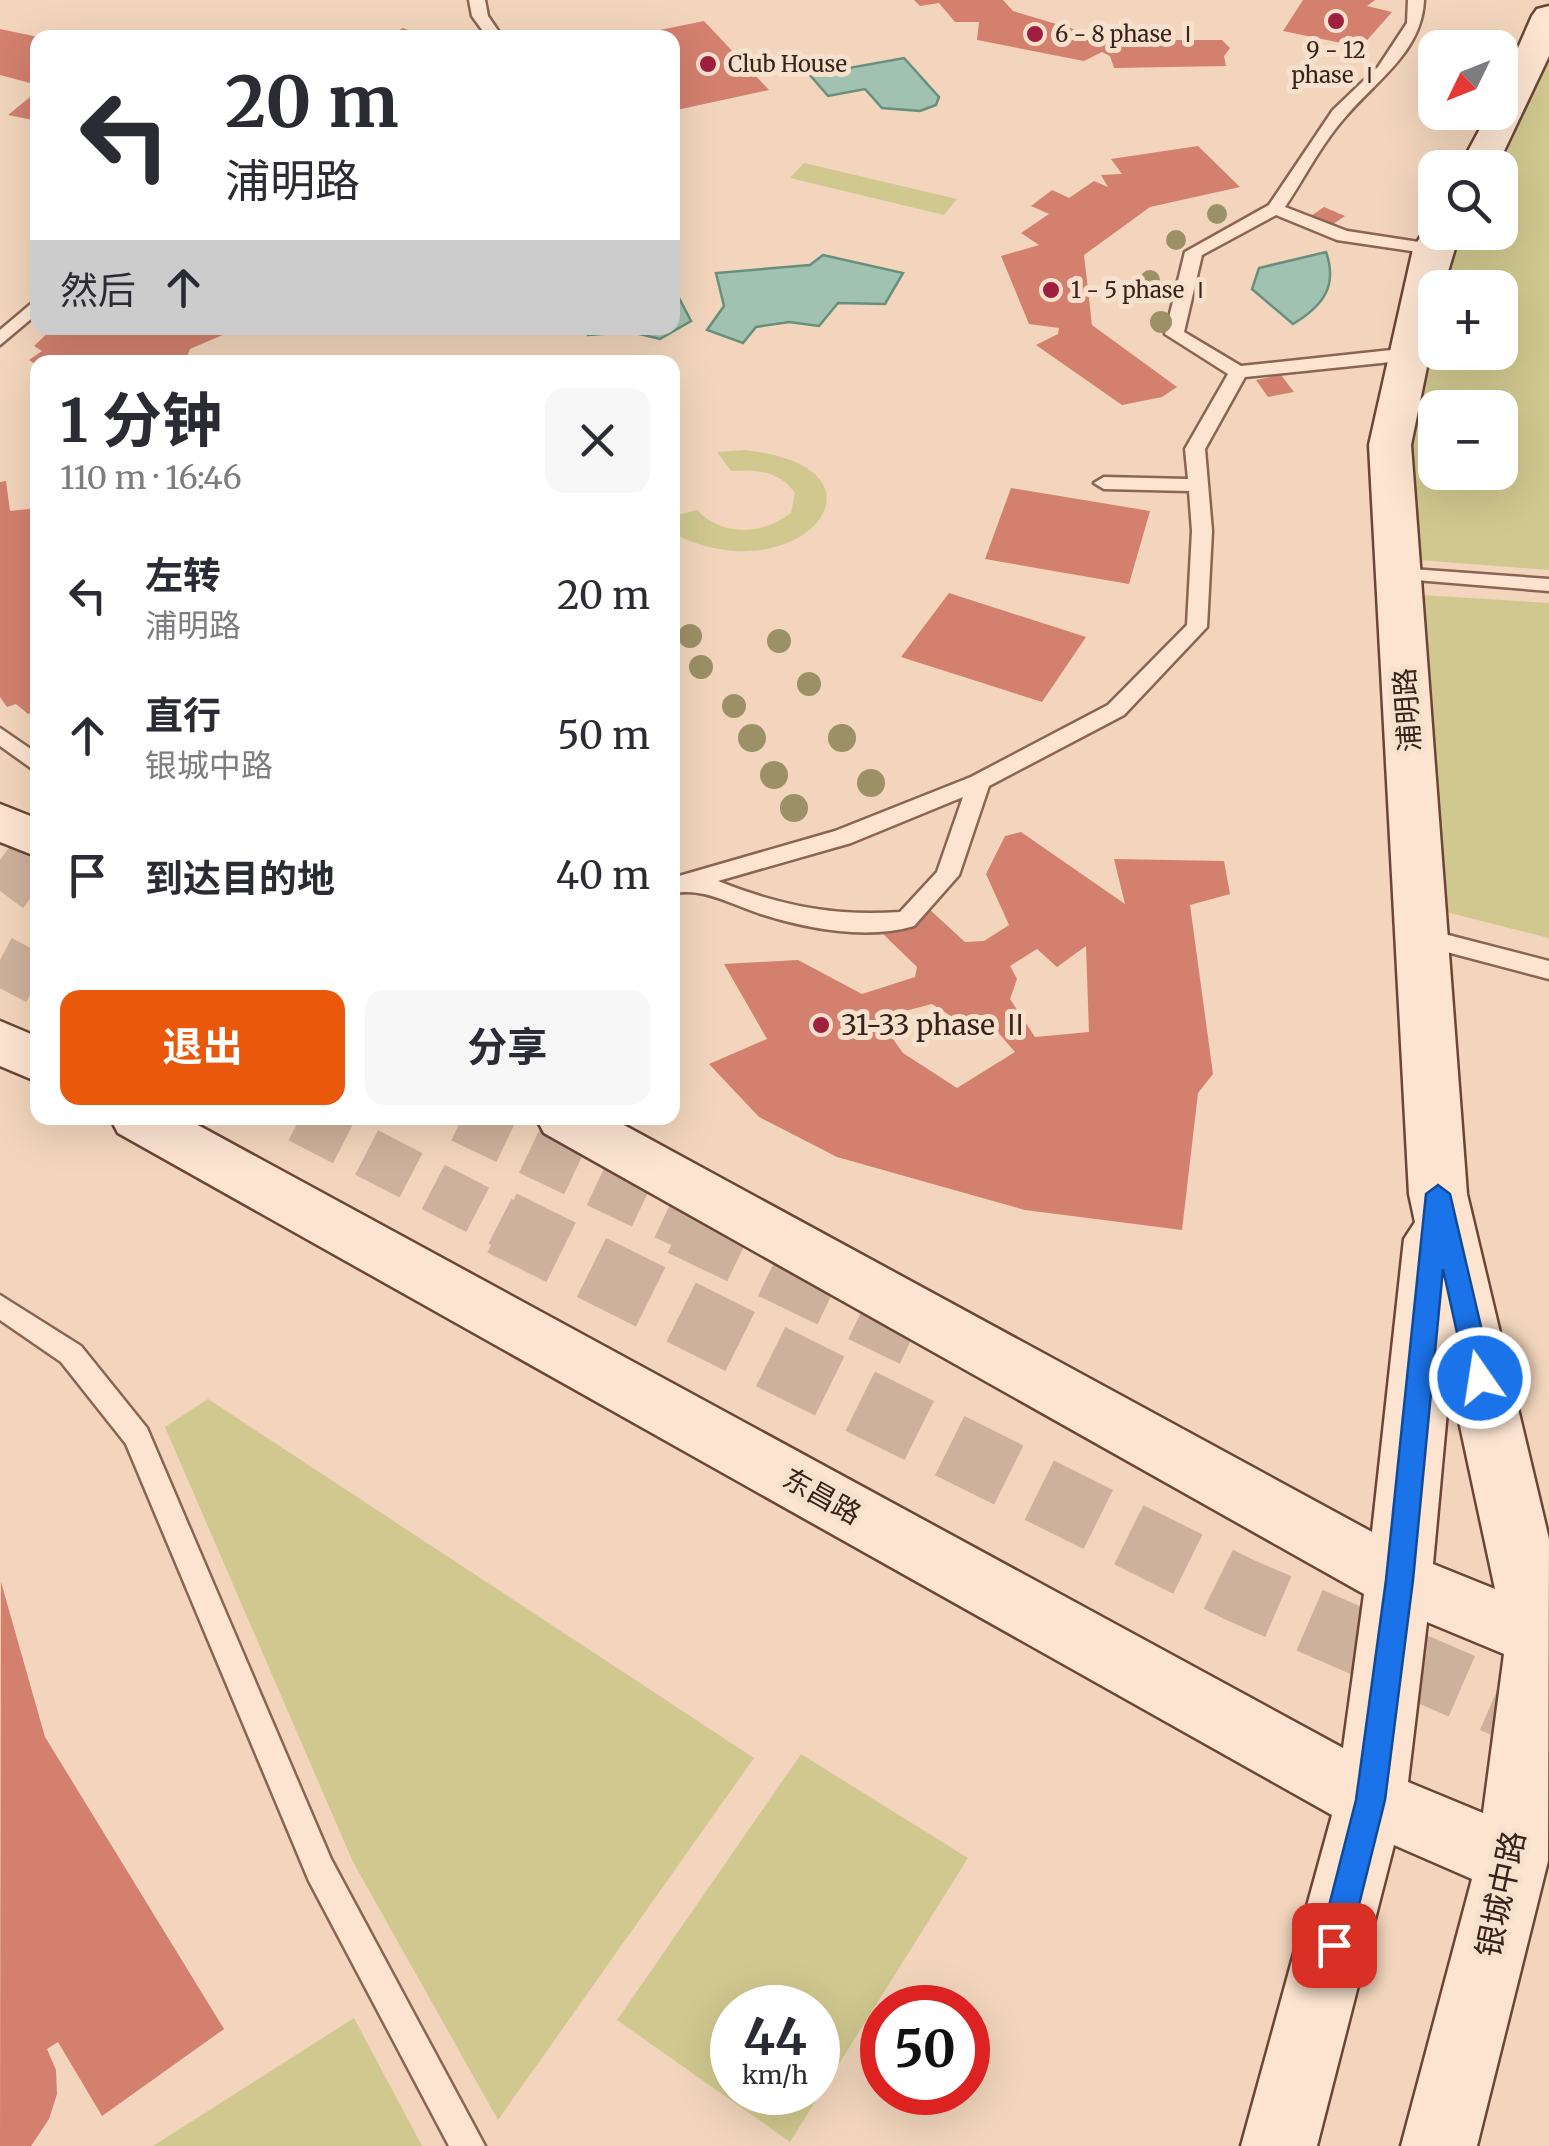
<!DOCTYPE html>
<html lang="zh">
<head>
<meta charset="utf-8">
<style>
  :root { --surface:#fff; --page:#f7f7f7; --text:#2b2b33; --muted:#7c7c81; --accent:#ea580c }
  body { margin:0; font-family:Merriweather,"Noto Sans SC",serif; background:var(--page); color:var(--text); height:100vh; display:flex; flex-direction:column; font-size:38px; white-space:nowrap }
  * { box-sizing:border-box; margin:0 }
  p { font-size:32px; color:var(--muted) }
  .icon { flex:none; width:55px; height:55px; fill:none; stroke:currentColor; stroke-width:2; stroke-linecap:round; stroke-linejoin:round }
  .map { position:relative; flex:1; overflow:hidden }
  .side { position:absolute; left:30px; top:355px; width:650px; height:770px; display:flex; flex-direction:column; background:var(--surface); border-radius:20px; box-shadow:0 10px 40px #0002 }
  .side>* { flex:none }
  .banner { position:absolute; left:30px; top:30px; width:650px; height:305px; border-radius:20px; box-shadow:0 10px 40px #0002; background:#fff; color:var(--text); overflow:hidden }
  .needle { width:65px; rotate:227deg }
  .buttons { position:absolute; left:1418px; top:30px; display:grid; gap:20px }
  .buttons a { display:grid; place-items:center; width:100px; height:100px; border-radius:20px; background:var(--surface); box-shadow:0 10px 40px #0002; font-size:50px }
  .speed { position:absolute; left:710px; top:1985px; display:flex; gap:20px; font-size:50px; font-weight:700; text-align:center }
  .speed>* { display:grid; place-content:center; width:130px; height:130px; border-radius:50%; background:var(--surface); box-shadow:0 10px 40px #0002; line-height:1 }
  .speed small { font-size:25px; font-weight:400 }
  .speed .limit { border:15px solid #d22; background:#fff; color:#111 }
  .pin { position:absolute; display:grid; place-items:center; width:85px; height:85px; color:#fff; margin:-42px; border-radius:20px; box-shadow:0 5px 15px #0006 }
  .me { position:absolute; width:110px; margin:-55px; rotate:347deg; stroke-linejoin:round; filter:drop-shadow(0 0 8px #0008) }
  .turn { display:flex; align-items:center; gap:35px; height:210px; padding:0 30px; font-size:45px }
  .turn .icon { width:130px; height:130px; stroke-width:2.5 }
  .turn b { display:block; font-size:70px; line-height:85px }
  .then { display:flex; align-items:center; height:95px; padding:0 30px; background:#0003; gap:20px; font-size:38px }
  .round { display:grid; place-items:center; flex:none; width:105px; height:105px; border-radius:20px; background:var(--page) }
  .head { display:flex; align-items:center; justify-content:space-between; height:170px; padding:0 30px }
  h1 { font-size:60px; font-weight:700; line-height:75px }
  .action { display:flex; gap:20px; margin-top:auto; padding:20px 30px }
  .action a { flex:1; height:115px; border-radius:20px; background:var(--accent); color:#fff; font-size:40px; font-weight:700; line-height:115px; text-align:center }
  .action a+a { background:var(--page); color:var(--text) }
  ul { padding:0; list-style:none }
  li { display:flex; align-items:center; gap:30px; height:140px; padding:0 30px }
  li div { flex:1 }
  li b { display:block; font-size:38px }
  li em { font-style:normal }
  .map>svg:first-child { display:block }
  .green { fill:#d0c88f; fill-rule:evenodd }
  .water { fill:#a1c2b0; stroke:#67907c; stroke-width:2.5 }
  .building { fill:#d3806e; fill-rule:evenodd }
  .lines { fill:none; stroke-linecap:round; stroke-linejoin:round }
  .secondary-tunnel-far1 { stroke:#cdb19c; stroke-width:50; stroke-dasharray:50 25; stroke-linecap:butt }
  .secondary-tunnel { stroke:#cdb19c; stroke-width:66; stroke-dasharray:66 34; stroke-linecap:butt }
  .service-casing { stroke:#8b6454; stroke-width:5 }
  .secondary-casing { stroke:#6c4538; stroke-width:5 }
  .service { fill:#fce4d0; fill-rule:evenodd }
  .secondary { fill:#fce4d0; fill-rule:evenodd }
  .tree { fill:#9c9066 }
  .route { fill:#1a73e8; stroke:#114b97; stroke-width:2.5 }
  .poi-dot { fill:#9f1f3f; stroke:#f8e1cc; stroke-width:4 }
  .labels { text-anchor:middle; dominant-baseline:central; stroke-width:10; stroke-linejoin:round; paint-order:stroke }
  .far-poi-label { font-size:22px; fill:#38221a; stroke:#f8e1cc; text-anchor:start }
  .street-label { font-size:28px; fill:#38221a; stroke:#f8e1cc }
  .poi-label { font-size:28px; fill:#38221a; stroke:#f8e1cc; text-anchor:start }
  .near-street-label { font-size:32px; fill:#38221a; stroke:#f8e1cc }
</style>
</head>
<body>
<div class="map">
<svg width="1549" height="2146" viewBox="0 0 1549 2146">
  <rect width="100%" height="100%" fill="#f2d5bc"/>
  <g class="green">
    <path d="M1549,58V570L1418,560L1412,449L1435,342V352H1500V288L1447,287L1454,253L1465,233L1500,232V167ZM1435,408H1500V472H1435Z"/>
    <polygon points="804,163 957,199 944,215 790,178"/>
    <path d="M743,450C906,466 802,596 676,535L673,516L697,510C722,537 763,535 791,513L795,493C780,471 756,469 731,471L717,452Z"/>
    <polygon points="1421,595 1549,603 1549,938 1446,912"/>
    <polygon points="208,1399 754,1758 498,2120 353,1862 165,1427"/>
    <path d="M801,1754L968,1858L790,2142L617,2020ZM732,2008H818V2092H732Z"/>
    <polygon points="354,2018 422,2146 153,2146"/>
  </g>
  <g class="water">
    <polygon points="904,58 939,97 936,105 920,111 882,108 865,89 828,96 810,75"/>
    <path d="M1326,252C1338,286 1323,306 1293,324L1252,289L1259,268Z"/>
    <polygon points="823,255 903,273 885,304 838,303 819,326 789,322 756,327 743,343 707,330 724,306 716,273 810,265"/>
    <polygon points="676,292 691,321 660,339 631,332 588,335 583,328 672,328 673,293"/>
  </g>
  <g class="building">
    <polygon points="914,0 1003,0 1013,11 1110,40 1222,40 1230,48 1224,56 1226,66 1114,68 1110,56 1102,52 1084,61 977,40 979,22 955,22 939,3 920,6"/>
    <polygon points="1303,0 1375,0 1367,6 1392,12 1361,47 1283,31"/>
    <polygon points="704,21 769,90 672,111 672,38 630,36"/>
    <polygon points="403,28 429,38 367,38 378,33 388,36"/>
    <polygon points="0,29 38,37 38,77 30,83 0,75"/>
    <polygon points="35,93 38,121 8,115"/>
    <polygon points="1198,146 1240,187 1150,207 1084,255 1092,325 1177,387 1162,397 1122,405 1036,345 1058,334 1059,328 1029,324 1001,256 1039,245 1021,233 1049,214 1031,206 1052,190 1069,198 1094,181 1108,187 1101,175 1122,174 1111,159"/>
    <polygon points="1324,207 1345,216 1329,227 1308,218"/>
    <polygon points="53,328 239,328 190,349 185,362 38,366 29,360 42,351 34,346"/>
    <polygon points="1281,375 1294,392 1268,397 1256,380"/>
    <polygon points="6,481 10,511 38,508 38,711 28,714 16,704 7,707 0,697 0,482"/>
    <polygon points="1011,488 1150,511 1129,584 985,559"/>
    <polygon points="949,593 1086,637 1042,702 901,657"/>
    <path d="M1021,832L1125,904L1114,859L1224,861L1230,894L1190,905L1213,1074L1198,1093L1182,1230L1025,1210L837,1157L759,1117L709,1064L767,1039L724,964L798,960L862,994L915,977L917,967L882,933L929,909L965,942L984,941L1009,925L986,874L1005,836ZM1086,946L1089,1032L1035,1037L1010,999L1017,979L1010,966L1037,949L1057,967ZM932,1004L954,1018L983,1015L1015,1052L957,1088L903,1053L878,1018Z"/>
    <polygon points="1,1582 45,1737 224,2029 102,2116 58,2042 47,2049 56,2070 57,2094 49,2119 31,2146 0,2146"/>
  </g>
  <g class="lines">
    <g class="secondary-tunnel-far1">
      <polyline points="0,860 38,888"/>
      <polyline points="0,960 38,980"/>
      <polyline points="300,1118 507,1225"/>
      <polyline points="462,1118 687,1225"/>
    </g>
    <g class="secondary-tunnel">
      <polyline points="502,1223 1240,1590 1549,1724"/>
      <polyline points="682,1223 914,1334"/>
    </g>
    <defs>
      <g id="service">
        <polygon points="469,0 485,0 488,16 503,38 488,38 472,16"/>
        <path d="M1408,0H1424C1422,51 1378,79 1347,115C1323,141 1305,177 1285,207L1347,231L1432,244L1441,249L1432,254L1337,240L1276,215L1202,255L1184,332L1241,366L1410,348L1419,354L1410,360L1245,377L1205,449L1212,531L1207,627L1124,715L989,786L959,875L914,926C867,940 807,929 761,914C732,905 702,886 672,894V878L835,831L971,777L1108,705L1187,625L1192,531L1189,491L1104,489L1094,483L1104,477L1188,479L1185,449L1228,374L1165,334L1185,252L1269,205L1333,110L1378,67L1407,23ZM963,797L937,872L900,912C834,917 778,905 718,881L851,843Z"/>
        <polygon points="38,298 38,313 0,345 0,330"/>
        <polygon points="1398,568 1549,579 1549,591 1391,578 1391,570"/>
        <polygon points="0,728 38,754 38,773 0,746"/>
        <polygon points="1421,928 1549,961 1549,979 1413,943 1409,937"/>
        <polygon points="0,1295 81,1346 147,1428 331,1859 485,2146 449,2146 309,1881 126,1444 61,1362 0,1320"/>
      </g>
      <g id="secondary">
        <polygon points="1549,6 1549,56 1496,168 1459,168 1489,112 1500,112 1500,89 1532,16 1537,9"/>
        <path d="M1435,222V232H1460L1443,288H1435V328L1411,445L1467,1194L1549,1539L1548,1861L1477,2146H1401L1472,1879L1394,1845L1317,2146H1241L1332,1815L118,1133L110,1118H185L1343,1748L1364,1594L544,1133L536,1118H611L1372,1532L1404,1239L1415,1222L1409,1194L1369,445L1413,249L1428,224ZM1450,1379L1495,1589L1433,1564ZM1427,1622L1504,1654L1483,1813L1408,1782Z"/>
        <polygon points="0,804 38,819 38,857 0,842"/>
        <polygon points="0,1021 38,1037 38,1082 0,1066"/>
      </g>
    </defs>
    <use href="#service" class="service-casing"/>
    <use href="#secondary" class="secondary-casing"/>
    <use href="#service" class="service"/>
    <use href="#secondary" class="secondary"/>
  </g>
  <g class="tree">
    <circle cx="1217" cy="214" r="10"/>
    <circle cx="1176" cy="240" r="10"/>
    <circle cx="1150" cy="280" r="10"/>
    <circle cx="1161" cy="322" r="11"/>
    <circle cx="690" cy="636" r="12"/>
    <circle cx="779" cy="641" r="12"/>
    <circle cx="701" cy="667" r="12"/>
    <circle cx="809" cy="684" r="12"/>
    <circle cx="734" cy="706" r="12"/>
    <circle cx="752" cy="738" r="14"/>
    <circle cx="842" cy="738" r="14"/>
    <circle cx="774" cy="775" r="14"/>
    <circle cx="871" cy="783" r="14"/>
    <circle cx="794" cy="808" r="14"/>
  </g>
  <polygon class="route" points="1438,1185 1450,1194 1493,1378 1480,1389 1467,1378 1443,1269 1413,1580 1385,1800 1349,1945 1345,1956 1334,1960 1323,1956 1319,1945 1356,1800 1386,1580 1426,1194"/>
  <g class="poi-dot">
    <circle cx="1336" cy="21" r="10"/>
    <circle cx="1035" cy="34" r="10"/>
    <circle cx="708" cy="64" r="10"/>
    <circle cx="1051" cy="290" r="10"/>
    <circle cx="821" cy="1025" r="10"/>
  </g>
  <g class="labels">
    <g class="far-poi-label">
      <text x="1055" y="34">6 - 8 phase Ⅰ</text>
      <text x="1336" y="50" text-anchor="middle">9 - 12<tspan x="1336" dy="25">phase Ⅰ</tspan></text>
      <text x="728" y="64">Club House</text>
      <text x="1071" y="290">1 - 5 phase Ⅰ</text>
    </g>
    <g class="street-label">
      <text transform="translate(1407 710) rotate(-94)">浦明路</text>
      <text transform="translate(822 1496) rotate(29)">东昌路</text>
    </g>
    <g class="poi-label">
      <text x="841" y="1025">31-33 phase Ⅱ</text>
    </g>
    <g class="near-street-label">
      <text transform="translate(1501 1894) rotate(-78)">银城中路</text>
    </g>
  </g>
</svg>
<div class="buttons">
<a><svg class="needle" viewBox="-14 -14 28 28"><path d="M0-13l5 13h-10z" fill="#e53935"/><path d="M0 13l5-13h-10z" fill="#7c7c81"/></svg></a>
<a><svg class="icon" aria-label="search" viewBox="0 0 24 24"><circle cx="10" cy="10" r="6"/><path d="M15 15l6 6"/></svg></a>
<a>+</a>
<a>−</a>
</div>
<div class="speed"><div>44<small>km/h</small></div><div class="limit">50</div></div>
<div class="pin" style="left:1334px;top:1945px;background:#d93025"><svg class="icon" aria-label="arrive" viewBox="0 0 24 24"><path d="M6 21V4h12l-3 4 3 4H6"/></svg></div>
<svg class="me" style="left:1480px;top:1378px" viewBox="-20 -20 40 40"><circle r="17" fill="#1a73e8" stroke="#fff" stroke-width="3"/><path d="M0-11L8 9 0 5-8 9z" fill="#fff"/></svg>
<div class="banner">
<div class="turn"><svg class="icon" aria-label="left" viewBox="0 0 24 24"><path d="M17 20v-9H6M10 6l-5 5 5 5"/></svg><div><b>20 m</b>浦明路</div></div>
<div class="then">然后<svg class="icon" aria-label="ahead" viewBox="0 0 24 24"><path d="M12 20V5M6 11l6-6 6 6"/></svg></div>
</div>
<section class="side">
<div class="head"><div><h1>1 分钟</h1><p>110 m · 16:46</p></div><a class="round"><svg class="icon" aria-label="close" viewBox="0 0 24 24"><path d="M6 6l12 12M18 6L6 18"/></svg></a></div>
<ul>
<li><svg class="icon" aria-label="left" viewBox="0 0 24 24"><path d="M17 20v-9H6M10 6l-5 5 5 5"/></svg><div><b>左转</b><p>浦明路</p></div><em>20 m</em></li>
<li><svg class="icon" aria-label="ahead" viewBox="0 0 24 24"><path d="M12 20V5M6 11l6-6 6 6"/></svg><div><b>直行</b><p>银城中路</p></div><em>50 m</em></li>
<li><svg class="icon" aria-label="arrive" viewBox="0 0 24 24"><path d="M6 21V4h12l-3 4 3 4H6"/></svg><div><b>到达目的地</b></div><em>40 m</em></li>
</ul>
<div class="action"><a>退出</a><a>分享</a></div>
</section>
</div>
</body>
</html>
